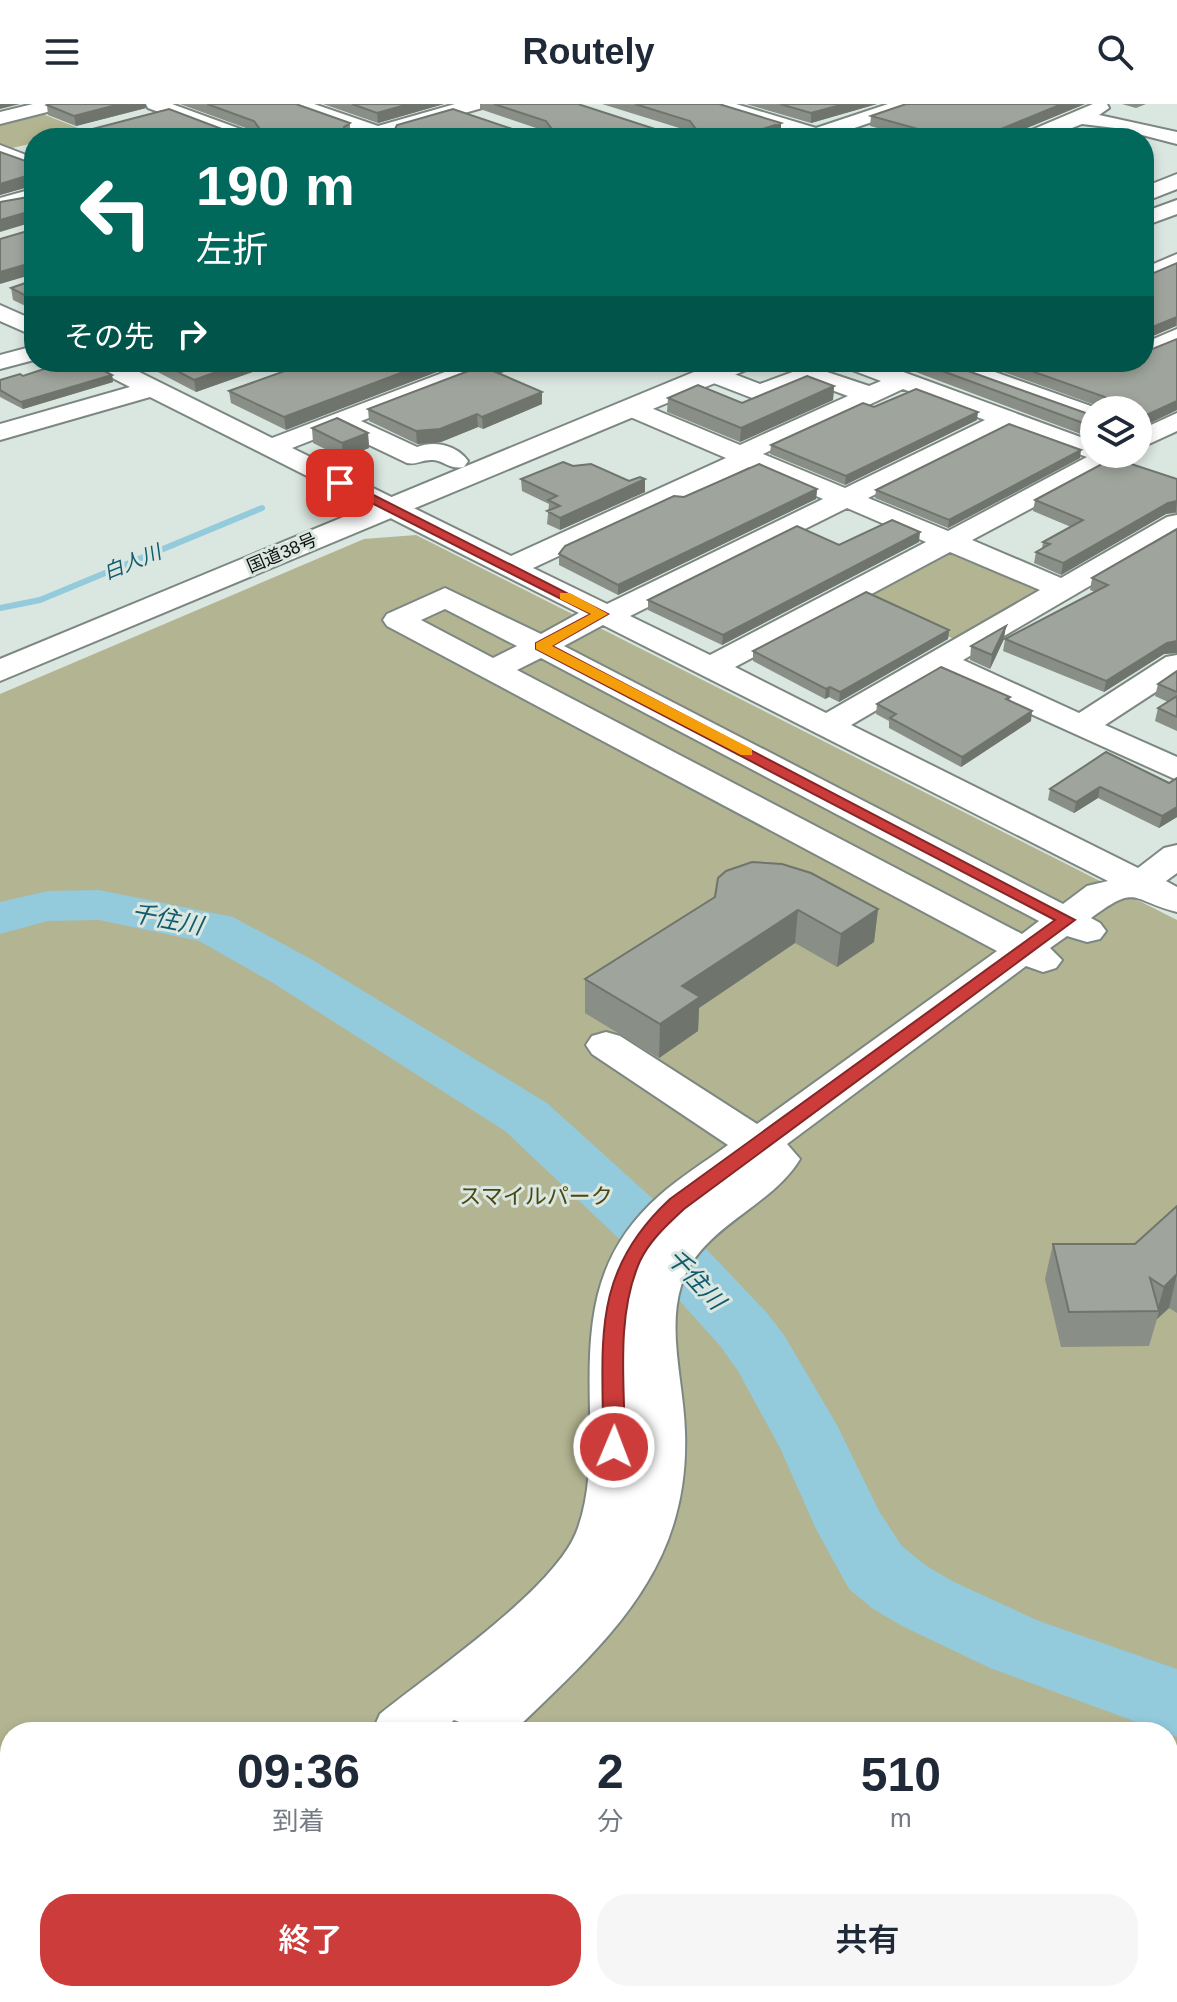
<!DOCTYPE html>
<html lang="ja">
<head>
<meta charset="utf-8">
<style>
  :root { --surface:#fff; --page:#f6f6f7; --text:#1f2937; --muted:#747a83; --accent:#cb3c3b }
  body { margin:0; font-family:Helvetica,"Noto Sans JP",sans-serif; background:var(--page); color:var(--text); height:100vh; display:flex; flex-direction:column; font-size:30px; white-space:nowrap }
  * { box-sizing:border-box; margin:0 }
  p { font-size:26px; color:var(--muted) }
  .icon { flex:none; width:44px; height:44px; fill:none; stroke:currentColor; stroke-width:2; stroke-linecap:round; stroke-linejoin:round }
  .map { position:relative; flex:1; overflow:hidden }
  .panel { position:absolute; left:0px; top:1618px; width:1178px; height:280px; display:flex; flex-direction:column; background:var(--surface); border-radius:32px 32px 0 0; box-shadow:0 4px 12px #0003 }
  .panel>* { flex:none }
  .top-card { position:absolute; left:24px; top:24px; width:1130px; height:244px; border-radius:32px; box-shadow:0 4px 12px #0003; background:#00695c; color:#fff; overflow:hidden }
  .controls { position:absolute; left:1080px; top:292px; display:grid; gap:16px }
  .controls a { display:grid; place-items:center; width:72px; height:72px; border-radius:50%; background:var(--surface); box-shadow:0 4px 12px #0003; font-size:40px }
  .pin { position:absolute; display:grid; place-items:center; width:68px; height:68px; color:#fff; margin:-34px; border-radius:16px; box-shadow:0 4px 12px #0006 }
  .me { position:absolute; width:88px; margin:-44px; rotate:1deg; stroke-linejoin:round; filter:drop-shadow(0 0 6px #0008) }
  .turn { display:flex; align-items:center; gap:28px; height:168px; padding:0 40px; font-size:36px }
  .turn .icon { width:104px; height:104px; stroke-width:2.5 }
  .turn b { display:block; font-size:56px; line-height:68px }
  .then { display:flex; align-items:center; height:76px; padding:0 40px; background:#0003; gap:16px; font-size:30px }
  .eta { display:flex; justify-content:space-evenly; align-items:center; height:136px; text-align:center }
  .eta b { font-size:48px; font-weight:600; line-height:56px }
  .cta { display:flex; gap:16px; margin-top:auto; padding:16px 40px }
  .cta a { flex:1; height:92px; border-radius:32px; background:var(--accent); color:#fff; font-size:32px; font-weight:600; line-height:92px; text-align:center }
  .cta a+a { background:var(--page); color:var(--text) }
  header { display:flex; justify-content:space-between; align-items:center; height:104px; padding:0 40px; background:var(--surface); font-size:36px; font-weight:600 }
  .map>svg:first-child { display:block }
  .green { fill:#b3b491; fill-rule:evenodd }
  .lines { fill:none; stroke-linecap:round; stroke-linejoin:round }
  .stream { stroke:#93cadc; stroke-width:6 }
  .river { fill:#93cadc; fill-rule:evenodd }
  .minor-casing { stroke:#7c8781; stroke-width:4 }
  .highway-casing { stroke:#7c8781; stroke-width:4 }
  .minor { fill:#fff; fill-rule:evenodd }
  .highway { fill:#fff; fill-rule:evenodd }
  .wall { fill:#898e86 }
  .shaded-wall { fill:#6f746d }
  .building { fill:#9fa59c; stroke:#6f746d; stroke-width:2 }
  .route { fill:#cb3c3b; stroke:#842726; stroke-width:2 }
  .slow { fill:#f59e0b }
  .labels { text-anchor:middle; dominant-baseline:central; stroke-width:6; stroke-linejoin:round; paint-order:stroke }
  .far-street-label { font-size:18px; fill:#0d110f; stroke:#dae6e0 }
  .far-water-label { font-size:20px; font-style:italic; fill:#105b6d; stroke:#dae6e0 }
  .park-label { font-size:22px; fill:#494811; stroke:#dae6e0 }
  .water-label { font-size:24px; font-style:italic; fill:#105b6d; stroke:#dae6e0 }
</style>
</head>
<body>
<header><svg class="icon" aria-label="menu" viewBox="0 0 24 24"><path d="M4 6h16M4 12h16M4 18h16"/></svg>Routely<svg class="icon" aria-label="search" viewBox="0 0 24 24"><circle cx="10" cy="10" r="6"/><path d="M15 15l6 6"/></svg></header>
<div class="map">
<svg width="1177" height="1898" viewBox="0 0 1177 1898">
  <rect width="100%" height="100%" fill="#dae6e0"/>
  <g class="green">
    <polygon points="38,8 83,26 53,34 34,34 34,39 8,45 0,42 0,18"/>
    <path d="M416,431L1177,816V1898H0V590L364,435ZM10,1628H1168V1888H10Z"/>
    <polygon points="945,449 956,449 1035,481 1039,486 954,535 861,495"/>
  </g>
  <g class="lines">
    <polyline class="stream" points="0,504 40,496 262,404"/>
    <polygon class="river" points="99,786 233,813 311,855 547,999 695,1133 767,1209 784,1231 837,1321 879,1407 901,1441 925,1461 954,1478 1039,1517 1177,1565 1177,1633 990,1564 902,1522 873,1505 849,1485 816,1425 781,1346 738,1267 721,1243 651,1165 505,1027 273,879 199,837 99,816 48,817 0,830 0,798 48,787"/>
    <defs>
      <g id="minor">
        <polygon points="33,0 65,0 63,4 0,20 0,8"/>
        <polygon points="146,0 172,0 254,30 257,34 229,34 148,4"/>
        <polygon points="287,0 314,0 378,22 455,0 484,0 482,4 395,29 395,34 348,34 357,28 289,4"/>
        <polygon points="707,0 736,0 816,24 888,0 915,0 913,4 837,30 840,34 809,34 709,4"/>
        <polygon points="1093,0 1107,0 1109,4 1099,11 1177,28 1177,40 1115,24 1082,20 1047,34 1019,34 1022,30"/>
        <polygon points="0,41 34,54 34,67 0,54"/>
        <polygon points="29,86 34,87 34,100 28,99 0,106 0,94"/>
        <polygon points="1177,96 1177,110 1144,122 1144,108"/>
        <polygon points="1177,150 1177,165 1144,179 1144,164"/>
        <polygon points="0,201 34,216 34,232 0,217"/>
        <polygon points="1177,225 1177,241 1144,255 1144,239"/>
        <polygon points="34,242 34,256 0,265 0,251"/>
        <path d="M88,258H119L272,334L471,258H505L502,263L361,317L417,343C434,336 457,341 468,357L464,363C450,366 445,357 433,356C423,355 417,361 407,359L338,326L292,344L511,452L726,354L621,309L617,304L621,299H639L740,341L848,292L810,278L760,297L703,275L700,270L703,265H721L760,280L809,262L869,282L881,277L844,263L841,258H876L1094,338V350H1126L1122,356L972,436L1061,474L1167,413L1177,411V431L963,556L1079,609L1166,553L1177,551V574L1105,621L1177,653V676L940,569L851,621L1138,764L1164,744L1177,741V769L1166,777L1177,783V808C1130,796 1138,779 1091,814L1100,819L1106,827L1100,835L1087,838L1067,832L1050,844L1062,856L1056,864L1043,868L1026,862L787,1040L800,1055C771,1104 699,1123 681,1182C667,1228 684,1281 685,1328C690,1467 605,1539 513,1628H467L464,1620L454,1616L440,1628H372L380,1610C432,1568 552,1487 576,1429C591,1392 590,1348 590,1309C588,1222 590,1153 659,1092C680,1073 705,1058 728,1041L592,950L586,941L592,932L606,928L620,932L757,1020L997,847L387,522L383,516L387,510L445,484L541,530L579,509L150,293L0,336V320L130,283L91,263ZM903,285L985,316L845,384L763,350ZM1008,324L1087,353L948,427L868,394ZM749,363L823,395L607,500L533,464ZM847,404L926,438L710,551L630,512ZM950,448L1040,486L826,609L735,563ZM445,505L517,542L493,554L421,516ZM603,521L1108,777L1087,782L1063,800L564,542ZM541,554L1039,817L1022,830L517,566Z"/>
        <polygon points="942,258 967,258 1102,306 1094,306 1094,320 1085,317 943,266 940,261"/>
        <polygon points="1177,309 1177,327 1138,345 1138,327"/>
        <polygon points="60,1888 125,1888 129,1898 65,1898"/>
        <polygon points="747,1888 813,1888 816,1895 814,1898 751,1898"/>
      </g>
      <g id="highway">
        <polygon points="1177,70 1177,85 1144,98 1144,83"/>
        <polygon points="718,258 754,258 751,264 0,577 0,555"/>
      </g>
    </defs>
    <use href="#minor" class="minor-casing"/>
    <use href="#highway" class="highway-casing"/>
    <use href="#minor" class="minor"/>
    <use href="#highway" class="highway"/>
  </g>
  <g class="wall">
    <polygon points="180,0 296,0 350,19 350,27 394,27 397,21 453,5 518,27 545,27 480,5 480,0 578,0 661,27 689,27 602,0 719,0 781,19 781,29 765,34 58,34 169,5 227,27 254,27"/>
    <polygon points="323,0 444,0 378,19"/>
    <polygon points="746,0 877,0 811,19"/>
    <polygon points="906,0 1085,0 1003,34 913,34 870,22 871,12"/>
    <polygon points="1122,0 1146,0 1136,4"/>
    <polygon points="47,1 146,4 76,22 48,11"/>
    <polygon points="0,48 31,59 34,57 34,85 28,83 0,91"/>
    <polygon points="1177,159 1177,223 1176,222 1145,235 1145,248 1177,235 1177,306 1138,325 1138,306 1098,306 1098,302 976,258 1144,258 1147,172"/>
    <polygon points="34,176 34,206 13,196 11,184"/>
    <polygon points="125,258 281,258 196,288 152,265 145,267"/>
    <polygon points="310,258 286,326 231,299 229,287"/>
    <polygon points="889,258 943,258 1094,312 1094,335"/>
    <polygon points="500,269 542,300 483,325 478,323 441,338 417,340 369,317 368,305"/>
    <polygon points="112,271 113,278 23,305 0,293 0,276 23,272"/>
    <polygon points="834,282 833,296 740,338 667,308 668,294 742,299"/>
    <polygon points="874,303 977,316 845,381 770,350 771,341"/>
    <polygon points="312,324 368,329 369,344 343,354 313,339"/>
    <polygon points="1080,354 948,424 875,394 876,386"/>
    <polygon points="573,362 629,377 645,375 645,388 560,426 547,420 549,400 522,387 521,375"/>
    <polygon points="1177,375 1177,409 1166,410 1061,471 1034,459 1036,448 1042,444 1043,438 1071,423 1033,407 1035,396"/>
    <polygon points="817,385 816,395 618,491 559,461 559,450 684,393"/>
    <polygon points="1177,425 1177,549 1164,550 1104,588 1003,547 1005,535 1095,488 1090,486 1092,474"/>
    <polygon points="919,438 722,541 648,506 648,496 839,441"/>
    <polygon points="949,526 948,535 839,598 829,593 825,595 753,557 753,547"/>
    <polygon points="1004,535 990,565 970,556 971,542"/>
    <polygon points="1177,567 1177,627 1155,617 1158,604 1168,598 1155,592 1158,580"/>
    <polygon points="1010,593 1009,597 1031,617 961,663 889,624 889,617 876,610 877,600"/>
    <polygon points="1177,674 1177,713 1159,724 1098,694 1074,709 1048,696 1050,685 1169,679"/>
    <polygon points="715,793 878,805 874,838 837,863 795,839 699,904 698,927 659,954 585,909 585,875"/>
    <polygon points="1177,1102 1177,1209 1169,1204 1157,1215 1149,1242 1061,1243 1045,1175 1053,1140 1135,1140"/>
  </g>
  <g class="shaded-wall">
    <polygon points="0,0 20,0 0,5"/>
    <polygon points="120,0 145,0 146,4 76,22 74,12"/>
    <polygon points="409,0 444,0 378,19 377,9"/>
    <polygon points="844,0 877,0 811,19 811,9"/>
    <polygon points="1062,0 1085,0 1003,34 979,34"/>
    <polygon points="781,19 781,29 765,34 735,34"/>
    <polygon points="26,72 28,83 0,91 0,80"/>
    <polygon points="31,107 33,118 0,128 0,116"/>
    <polygon points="34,158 34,170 0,180 0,168"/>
    <polygon points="1177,213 1176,222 1144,236 1145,226"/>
    <polygon points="143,258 151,258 152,265 145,267"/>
    <polygon points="245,258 281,258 196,288 194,276"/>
    <polygon points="430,258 463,258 286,326 284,313"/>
    <polygon points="498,258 533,258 484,275 484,263"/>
    <polygon points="112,271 113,278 23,305 21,298"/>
    <polygon points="834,282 833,296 740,338 741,324"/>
    <polygon points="542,288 542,300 483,325 482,313"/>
    <polygon points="1177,297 1177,306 1138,325 1138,315"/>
    <polygon points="978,308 977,316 845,381 846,372"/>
    <polygon points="477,310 478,323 441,338 417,340 416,327"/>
    <polygon points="368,329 369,344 343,354 342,339"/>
    <polygon points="1081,346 1080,354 948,424 949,416"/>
    <polygon points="645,375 645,388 560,426 560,414"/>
    <polygon points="817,385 816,395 618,491 618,481"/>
    <polygon points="1177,397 1176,408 1166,410 1061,471 1063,459 1168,399"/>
    <polygon points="920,428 919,438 722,541 723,531"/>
    <polygon points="1006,522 1004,535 990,565 992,551"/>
    <polygon points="949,526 948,535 839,598 840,588"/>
    <polygon points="1177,537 1177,549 1164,550 1104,588 1106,577 1167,539"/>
    <polygon points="830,583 829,593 825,595 826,585"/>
    <polygon points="1032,607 1031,617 961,663 962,653"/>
    <polygon points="1100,683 1098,694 1074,709 1076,698"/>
    <polygon points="1177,703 1177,713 1159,724 1162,712"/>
    <polygon points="878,805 874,838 837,863 841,830"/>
    <polygon points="798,806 795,839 699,904 698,927 659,954 660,920 682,882"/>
    <polygon points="1177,1170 1169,1204 1157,1215 1159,1207 1157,1207 1164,1183"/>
  </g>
  <g class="building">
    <polygon points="50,0 120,0 74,12 47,1"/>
    <polygon points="207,0 296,0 350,19 344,23 347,27 394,27 397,21 453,5 518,27 548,27 551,24 546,17 494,0 578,0 661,27 692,27 695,24 690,17 635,0 719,0 781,19 735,34 58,34 169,5 227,27 256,27 259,24 254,17"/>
    <polygon points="352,0 409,0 377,9"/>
    <polygon points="780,0 844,0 811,9"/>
    <polygon points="906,0 1062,0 979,34 950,34 871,12"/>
    <polygon points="0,48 31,59 34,57 34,74 26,72 0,80"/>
    <polygon points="34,92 34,109 31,107 0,116 0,98"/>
    <polygon points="34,125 34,165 34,158 0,168 0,135"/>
    <polygon points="1177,159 1177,213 1145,226 1145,248 1177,235 1177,297 1138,315 1138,306 1099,306 1099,298 1107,296 1105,293 1006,258 1144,258 1144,171 1147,172"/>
    <polygon points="34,176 34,196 11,184"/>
    <polygon points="65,258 88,258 112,271 21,298 0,286 0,276 20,270 23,272"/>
    <polygon points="160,258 245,258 194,276"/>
    <polygon points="310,258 430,258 284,313 229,287"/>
    <polygon points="492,258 498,258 484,263 542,288 482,313 477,310 440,325 416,327 368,305"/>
    <polygon points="918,258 943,258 1094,312 1094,323"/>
    <polygon points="807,272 834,282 741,324 668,294 698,281 742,299"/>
    <polygon points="916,285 978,308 846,372 771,341 863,299 874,303"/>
    <polygon points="337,314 368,329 342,339 312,324"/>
    <polygon points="1009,320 1081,346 949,416 876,386"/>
    <polygon points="1113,354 1177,375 1177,397 1168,399 1063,459 1036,448 1050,440 1043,438 1083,416 1035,396"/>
    <polygon points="563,358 573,362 591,360 629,377 640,373 645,375 560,414 547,407 560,402 548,396 557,392 521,375"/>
    <polygon points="759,360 817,385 618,481 559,450 565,442 674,392 684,393"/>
    <polygon points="892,416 920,428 723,531 648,496 797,422 839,441"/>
    <polygon points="1177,425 1177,537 1167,539 1106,577 1005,535 1108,481 1092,474"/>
    <polygon points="866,488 949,526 840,588 830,583 826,585 753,547"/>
    <polygon points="1006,522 992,551 971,542"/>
    <polygon points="941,563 1010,593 1006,595 1032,607 962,653 890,614 896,610 877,600"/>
    <polygon points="1177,567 1177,588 1158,580"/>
    <polygon points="1177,592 1177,613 1158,604"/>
    <polygon points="1106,648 1169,679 1177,674 1177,703 1162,712 1100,683 1076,698 1050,685"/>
    <polygon points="752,758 782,760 811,769 878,805 841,830 798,806 682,882 700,893 660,920 585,875 715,793 718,774 726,767"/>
    <polygon points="1177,1102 1177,1170 1164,1183 1150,1174 1159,1207 1069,1208 1053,1140 1135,1140"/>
  </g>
  <path class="route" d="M336,376H344L608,510L552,542L1075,816L684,1105C667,1121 650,1136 640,1157C615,1213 625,1284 625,1343L622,1349L614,1352L606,1349L603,1343C604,1241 588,1171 670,1095L1055,816L536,545V539L591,510L336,381Z"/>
  <polygon class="slow" points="560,489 570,489 608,510 552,542 752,645 752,651 741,651 536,545 536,539 591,510 560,495"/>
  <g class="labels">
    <g class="far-street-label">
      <text transform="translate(282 449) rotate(-23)">国道38号</text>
    </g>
    <g class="far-water-label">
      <text transform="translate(132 458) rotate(-22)">白人川</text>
    </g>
    <g class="park-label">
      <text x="536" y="1092">スマイルパーク</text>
    </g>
    <g class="water-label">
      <text transform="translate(167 815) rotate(11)">千住川</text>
      <text transform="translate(696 1175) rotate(47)">千住川</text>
    </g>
  </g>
</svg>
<div class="controls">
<a><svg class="icon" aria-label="layers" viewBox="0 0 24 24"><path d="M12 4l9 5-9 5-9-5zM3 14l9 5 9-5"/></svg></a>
</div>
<div class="pin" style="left:340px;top:379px;background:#d93025"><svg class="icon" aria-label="arrive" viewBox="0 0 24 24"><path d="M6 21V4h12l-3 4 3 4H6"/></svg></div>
<svg class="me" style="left:614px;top:1343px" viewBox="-20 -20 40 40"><circle r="17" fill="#cb3c3b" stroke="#fff" stroke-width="3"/><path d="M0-11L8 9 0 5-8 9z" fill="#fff"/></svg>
<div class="top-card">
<div class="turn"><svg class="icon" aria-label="left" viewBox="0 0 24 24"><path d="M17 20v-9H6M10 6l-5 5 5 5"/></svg><div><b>190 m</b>左折</div></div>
<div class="then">その先<svg class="icon" aria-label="right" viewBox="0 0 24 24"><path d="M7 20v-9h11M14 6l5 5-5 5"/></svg></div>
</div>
<section class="panel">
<div class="eta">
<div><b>09:36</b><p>到着</p></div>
<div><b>2</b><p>分</p></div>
<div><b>510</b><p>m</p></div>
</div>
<div class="cta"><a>終了</a><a>共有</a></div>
</section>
</div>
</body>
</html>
